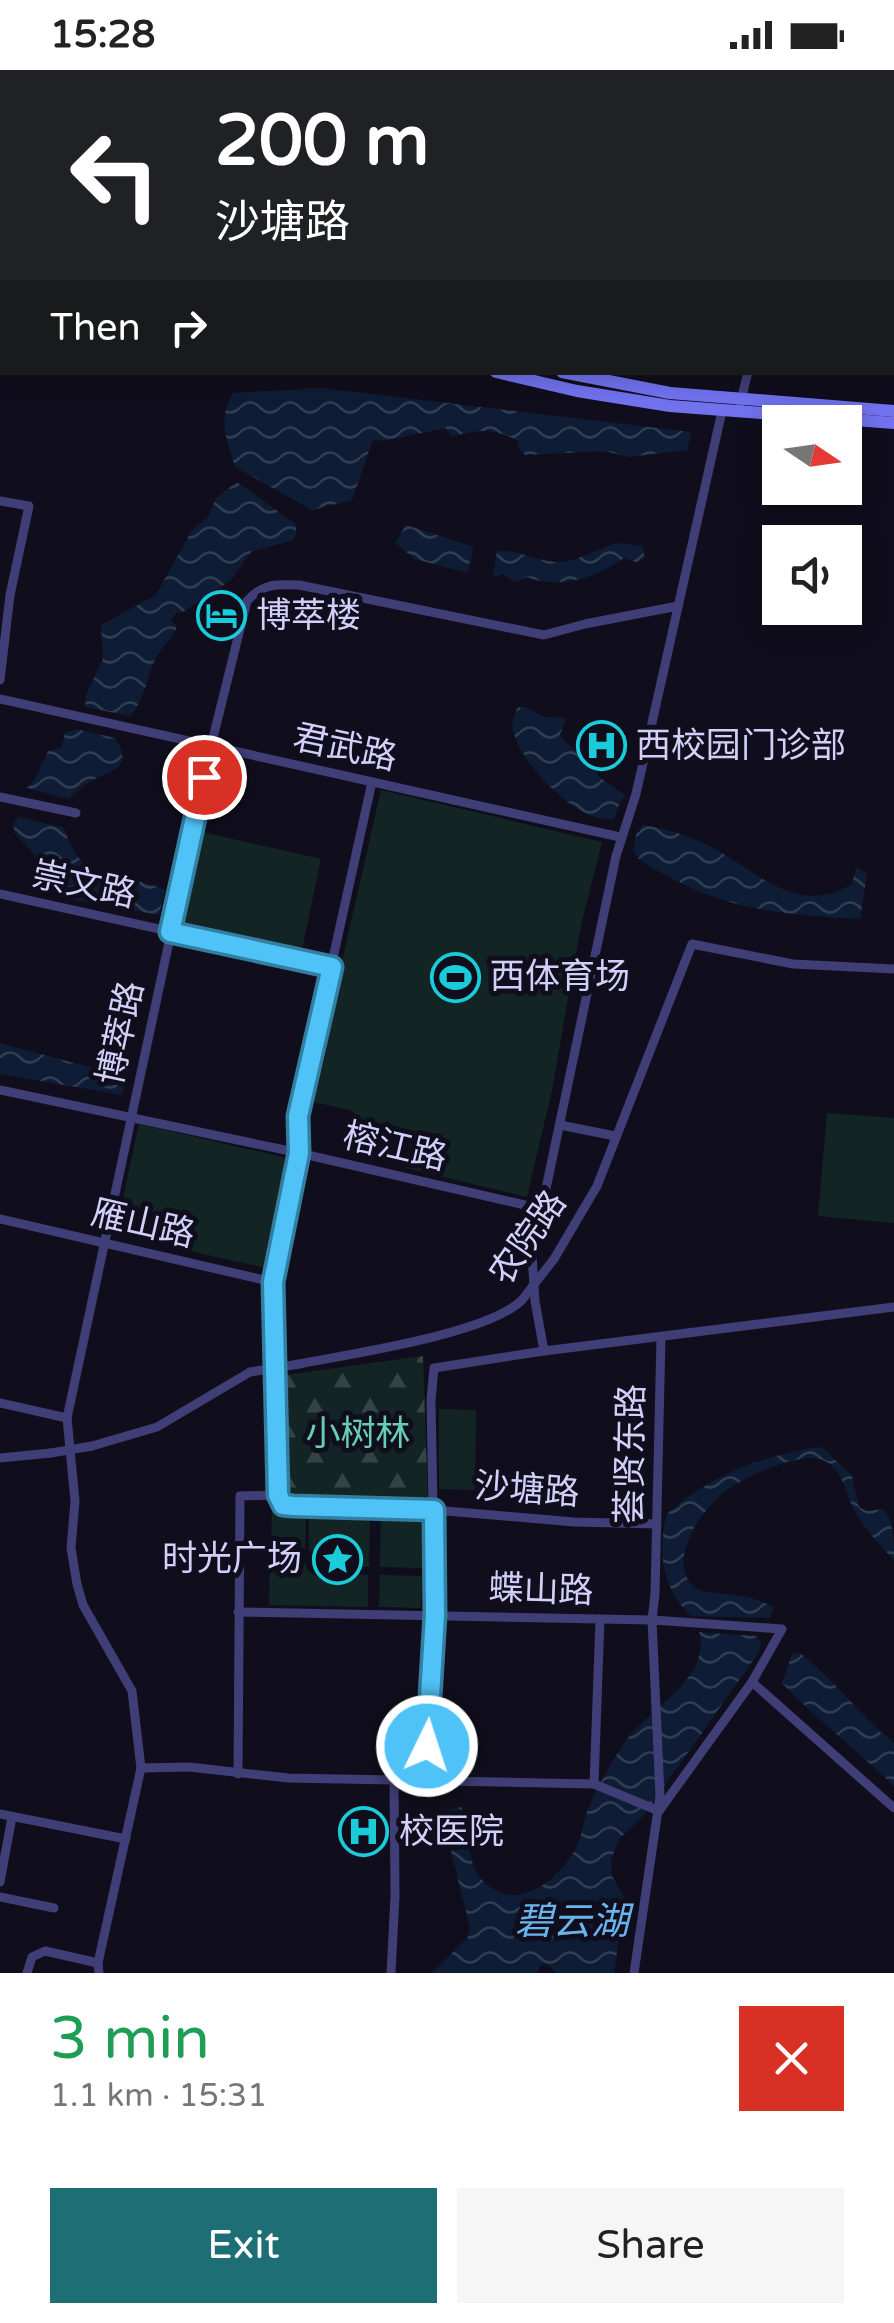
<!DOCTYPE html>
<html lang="en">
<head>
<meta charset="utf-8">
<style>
  :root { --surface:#fff; --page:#f6f6f6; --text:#222; --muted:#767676; --accent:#1e6e75 }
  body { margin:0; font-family:"Varela Round","Noto Sans SC",sans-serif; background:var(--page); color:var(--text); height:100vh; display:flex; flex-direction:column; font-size:38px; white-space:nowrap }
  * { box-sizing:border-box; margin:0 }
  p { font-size:32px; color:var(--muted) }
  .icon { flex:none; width:55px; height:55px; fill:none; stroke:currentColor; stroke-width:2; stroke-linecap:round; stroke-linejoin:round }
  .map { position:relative; height:1903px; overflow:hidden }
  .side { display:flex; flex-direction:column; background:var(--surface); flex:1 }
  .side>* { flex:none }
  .banner { position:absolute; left:0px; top:0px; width:895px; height:305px; box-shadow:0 5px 25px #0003; background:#202124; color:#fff; overflow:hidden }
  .needle { width:65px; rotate:103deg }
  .fabs { position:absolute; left:762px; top:335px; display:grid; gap:20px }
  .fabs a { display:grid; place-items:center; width:100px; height:100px; border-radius:0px; background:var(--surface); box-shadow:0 5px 25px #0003; font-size:50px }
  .pin { position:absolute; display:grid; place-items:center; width:85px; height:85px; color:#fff; margin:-42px; border:5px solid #fff; border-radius:50%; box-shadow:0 2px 10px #0007 }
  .me { position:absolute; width:110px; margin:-55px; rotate:4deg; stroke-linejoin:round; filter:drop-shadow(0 0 8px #0008) }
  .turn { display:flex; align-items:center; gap:35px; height:210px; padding:0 50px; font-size:45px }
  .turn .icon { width:130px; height:130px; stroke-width:2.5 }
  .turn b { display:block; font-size:70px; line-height:85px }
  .then { display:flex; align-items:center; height:95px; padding:0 50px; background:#0003; gap:20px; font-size:38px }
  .round { display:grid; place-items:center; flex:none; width:105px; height:105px; border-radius:0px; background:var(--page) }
  .head { display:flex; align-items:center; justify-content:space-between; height:170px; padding:0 50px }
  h1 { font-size:60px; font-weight:600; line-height:75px; color:#1e9e55 }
  .cta { display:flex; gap:20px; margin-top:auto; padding:20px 50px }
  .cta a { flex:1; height:115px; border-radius:0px; background:var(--accent); color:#fff; font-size:40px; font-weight:600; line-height:115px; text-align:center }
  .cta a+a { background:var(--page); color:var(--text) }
  .status { display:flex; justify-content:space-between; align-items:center; height:70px; padding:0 50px; background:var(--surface); direction:ltr }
  .status svg { height:28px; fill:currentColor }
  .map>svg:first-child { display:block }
  .grass { fill:#122524 }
  .forest { fill:url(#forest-firs) }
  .water { fill:url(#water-waves) }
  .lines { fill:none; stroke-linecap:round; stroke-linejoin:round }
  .minor { stroke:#3f3e76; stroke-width:9 }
  .secondary { stroke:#7172ee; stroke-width:12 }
  .minor-bridge { stroke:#3f3e76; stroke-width:9 }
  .route-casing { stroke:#337fa1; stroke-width:25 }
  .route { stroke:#4fc3f7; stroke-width:18 }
  .labels { text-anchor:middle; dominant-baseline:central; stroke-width:10; stroke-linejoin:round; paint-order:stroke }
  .poi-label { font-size:35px; fill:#d2cff9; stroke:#100e1c; text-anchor:start }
  .street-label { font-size:35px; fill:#d2cff9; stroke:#100e1c }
  .park-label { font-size:35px; fill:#65cfb2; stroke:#100e1c }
  .water-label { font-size:38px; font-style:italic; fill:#69b4ed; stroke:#100e1c }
</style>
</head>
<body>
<div class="status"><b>15:28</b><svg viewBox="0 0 49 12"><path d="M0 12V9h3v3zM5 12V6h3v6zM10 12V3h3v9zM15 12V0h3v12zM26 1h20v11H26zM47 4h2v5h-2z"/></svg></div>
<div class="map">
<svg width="894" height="1903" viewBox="0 0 894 1903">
  <defs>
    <pattern id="forest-firs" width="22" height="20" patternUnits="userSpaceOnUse" patternTransform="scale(2.5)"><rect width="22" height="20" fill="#122524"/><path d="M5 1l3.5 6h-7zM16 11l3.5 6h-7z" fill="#344445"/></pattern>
    <pattern id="water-waves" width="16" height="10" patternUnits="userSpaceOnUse" patternTransform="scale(2.5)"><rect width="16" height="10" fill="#0e1d35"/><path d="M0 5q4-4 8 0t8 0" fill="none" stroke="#303d53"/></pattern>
  </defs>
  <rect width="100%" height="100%" fill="#100e1c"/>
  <g class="grass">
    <polygon points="381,720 602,772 581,855 552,1020 527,1127 406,1098 414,1064 358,1051 353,1041 314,1032 327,978 327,957"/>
    <polygon points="198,761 321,789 301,884 186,857 181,845"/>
    <polygon points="827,1043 894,1048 894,1153 818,1146"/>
    <polygon points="139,1054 291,1089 266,1198 115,1164"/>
    <polygon points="439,1339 476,1340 475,1420 439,1419"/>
    <polygon points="272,1441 306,1441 305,1479 271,1478"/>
    <polygon points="309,1441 370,1443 369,1497 337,1496 335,1482 324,1475 309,1482"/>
    <polygon points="381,1443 424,1444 422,1498 380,1497"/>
    <polygon points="270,1491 305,1492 308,1501 319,1507 332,1504 368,1505 368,1537 269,1535"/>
    <polygon points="380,1505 422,1506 421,1538 379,1537"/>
  </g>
  <polygon class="forest" points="423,1286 428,1435 294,1428 287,1417 286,1305"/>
  <g class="water">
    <path d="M321,318L691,362L687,380L629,387L604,381L525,385L518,378V371C494,358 478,359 452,367L446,358L383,371L373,369L352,430L312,440L235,397C227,371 217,349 233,323Z"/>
    <path d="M237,412L296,454V464L293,470L251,482L231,510L183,542L176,543L171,550L177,556C173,569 166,572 158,584C147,602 148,623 131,646L85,637L86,625L103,589L101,555L156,525L192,460L208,447L216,428Z"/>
    <polygon points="406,455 474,477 467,503 415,489 395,473"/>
    <path d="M616,473L642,476L645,487L639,493L624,488C596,508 559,520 527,507L515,512L503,504L493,507L497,481C517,479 540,493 561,492C578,491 600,478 616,473Z"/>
    <path d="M518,637L527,638L544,647L566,648L560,665C570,681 595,688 598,706L626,726L620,732L614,749C579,756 519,692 513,660C511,652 515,644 518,637Z"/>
    <path d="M76,659L115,668C136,700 108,700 88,713C82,717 75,723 69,729L27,718L35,709L48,681L61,678L65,663Z"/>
    <path d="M19,747L64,758C85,822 118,798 165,820L159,845L63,828L39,800L33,783L15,764L13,753Z"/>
    <path d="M643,755C668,759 695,767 717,780C761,805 799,846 852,814L856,797L867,804L860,849C772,844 716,839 640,790L633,781L636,765Z"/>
    <polygon points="0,973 126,1007 122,1025 0,1004"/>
    <path d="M817,1377L823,1378L852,1406L859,1437L866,1441L884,1439C894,1454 894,1470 894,1490C880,1476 865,1459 855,1442C846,1425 843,1399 823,1390C801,1380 741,1408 723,1423C701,1441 667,1489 693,1516C704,1528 748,1519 773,1538L770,1548L691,1546C662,1519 657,1482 667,1444C711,1405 759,1387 817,1377Z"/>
    <path d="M699,1562L756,1566L761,1573L759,1582L643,1746L619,1769L611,1790L612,1806L625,1829L614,1903H557L547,1894L541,1895L537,1903H432L468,1867L470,1858L441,1741L462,1737V1768L468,1771C471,1793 476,1810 497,1821C527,1837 564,1803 577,1776C583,1763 584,1746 591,1732C600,1712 613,1690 625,1672C649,1639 712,1608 699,1562Z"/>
    <path d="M800,1583C835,1610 860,1646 894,1673V1716C857,1680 817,1650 782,1613L792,1584Z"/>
  </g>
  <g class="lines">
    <g class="minor">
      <polyline points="42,0 53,2"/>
      <polyline points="843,0 849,2"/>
      <polyline points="19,2 20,0"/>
      <polyline points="228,2 229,0"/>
      <polyline points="301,2 301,0"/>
      <polyline points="586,2 587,0"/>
      <polyline points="822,2 822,0"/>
      <polyline points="892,23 894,24"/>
      <polyline points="0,24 2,26"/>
      <polyline points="0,52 2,45"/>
      <polyline points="740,334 748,302"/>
      <polyline points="0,431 29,436 10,525 0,610"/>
      <polyline points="0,629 620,767"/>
      <polyline points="0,727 76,743"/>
      <polyline points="0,824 331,897"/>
      <polyline points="0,1020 299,1083 542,1139"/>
      <polyline points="560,1055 615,1066"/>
      <polyline points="0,1149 273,1212"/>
      <polyline points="554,1189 597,1116 692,874 793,894 894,899"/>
      <polyline points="544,1281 535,1231 532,1185 616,786 636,724 722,341"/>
      <path d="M299,1294C350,1284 488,1264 522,1230"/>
      <polyline points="0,1333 67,1348"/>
      <polyline points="92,1376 157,1357 250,1302"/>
      <polyline points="0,1388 51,1383"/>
      <polyline points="278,1425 283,1435 293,1436 434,1440 574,1452 657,1454"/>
      <polyline points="238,1542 652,1550 782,1559 752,1612 659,1741"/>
      <polyline points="752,1612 894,1738"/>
      <polyline points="238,1704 240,1426 278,1425 273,1212 299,1083 298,1046 372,712"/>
      <polyline points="425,1709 435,1545 431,1330 434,1298 544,1281 894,1237"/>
      <polyline points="594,1714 600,1549"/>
      <path d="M659,1741L594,1714L288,1708L189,1697L141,1698L132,1621L83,1535L77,1514L71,1478L75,1431L67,1348L211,676L247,531C263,513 276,514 299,515L544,565L585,554L678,536"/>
      <polyline points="0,1744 126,1769"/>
      <polyline points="0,1812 12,1747"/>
      <polyline points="0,1827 54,1838"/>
      <polyline points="27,1903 32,1887 45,1881 98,1893"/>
      <polyline points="99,1903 98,1893 141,1698"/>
      <polyline points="391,1903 395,1826 394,1709"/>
      <polyline points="634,1903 660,1726 652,1550 655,1524 661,1268"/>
    </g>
    <g class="secondary">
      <polyline points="0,160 2,161"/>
      <polyline points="0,178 2,179"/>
      <polyline points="496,302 577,321 670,336 894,353"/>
      <polyline points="562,302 670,323 894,341"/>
    </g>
    <g class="minor-bridge">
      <polyline points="522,1230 554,1189"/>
      <polyline points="250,1302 299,1294"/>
      <polyline points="51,1383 92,1376"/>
    </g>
  </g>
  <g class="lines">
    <defs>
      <polyline id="route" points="204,707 170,862 332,897 298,1046 299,1083 273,1212 278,1425 283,1435 293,1436 434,1440 435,1545 427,1676"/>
    </defs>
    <use href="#route" class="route-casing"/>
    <use href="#route" class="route"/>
  </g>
  <defs>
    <symbol id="hotel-ring" viewBox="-11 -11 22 22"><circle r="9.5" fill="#100e1c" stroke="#1accda" stroke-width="1.5"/><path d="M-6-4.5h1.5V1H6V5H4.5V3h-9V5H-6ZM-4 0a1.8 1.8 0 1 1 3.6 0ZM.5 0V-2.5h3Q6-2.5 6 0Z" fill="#1accda"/></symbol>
    <symbol id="hospital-ring" viewBox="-11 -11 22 22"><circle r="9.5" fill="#100e1c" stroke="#1accda" stroke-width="1.5"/><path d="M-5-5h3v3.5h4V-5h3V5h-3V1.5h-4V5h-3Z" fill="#1accda"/></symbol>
    <symbol id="stadium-ring" viewBox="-11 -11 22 22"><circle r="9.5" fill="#100e1c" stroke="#1accda" stroke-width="1.5"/><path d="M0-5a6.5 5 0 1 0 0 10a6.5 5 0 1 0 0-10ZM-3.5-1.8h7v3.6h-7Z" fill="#1accda"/></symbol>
    <symbol id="sight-ring" viewBox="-11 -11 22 22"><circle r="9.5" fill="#100e1c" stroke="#1accda" stroke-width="1.5"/><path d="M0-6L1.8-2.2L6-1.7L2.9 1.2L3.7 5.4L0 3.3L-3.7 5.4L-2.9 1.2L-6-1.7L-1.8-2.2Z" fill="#1accda"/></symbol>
  </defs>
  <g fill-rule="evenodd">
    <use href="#hotel-ring" x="194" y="518" width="55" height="55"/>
    <use href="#hospital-ring" x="574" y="648" width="55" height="55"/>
    <use href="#stadium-ring" x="428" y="880" width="55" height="55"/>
    <use href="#sight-ring" x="310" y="1462" width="55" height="55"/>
    <use href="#hospital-ring" x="336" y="1734" width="55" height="55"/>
  </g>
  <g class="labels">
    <g class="poi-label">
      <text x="256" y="546">博萃楼</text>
      <text x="636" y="676">西校园门诊部</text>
      <text x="490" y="907">西体育场</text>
      <text x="302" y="1489" text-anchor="end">时光广场</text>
      <text x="399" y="1762">校医院</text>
    </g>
    <g class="street-label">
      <text transform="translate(345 678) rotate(12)">君武路</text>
      <text transform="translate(84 815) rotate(12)">崇文路</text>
      <text transform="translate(121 963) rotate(-78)">博萃路</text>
      <text transform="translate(395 1077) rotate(13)">榕江路</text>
      <text transform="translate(143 1154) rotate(13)">雁山路</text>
      <text transform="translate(528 1168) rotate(-55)">农院路</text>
      <text transform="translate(631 1384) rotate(-89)">荟贤东路</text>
      <text transform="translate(527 1420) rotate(4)">沙塘路</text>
      <text transform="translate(541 1520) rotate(2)">蝶山路</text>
    </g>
    <g class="park-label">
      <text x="358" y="1364">小树林</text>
    </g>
    <g class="water-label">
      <text x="572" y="1852">碧云湖</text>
    </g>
  </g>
</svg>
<div class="fabs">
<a><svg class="needle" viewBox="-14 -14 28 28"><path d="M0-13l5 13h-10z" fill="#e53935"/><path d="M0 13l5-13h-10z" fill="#767676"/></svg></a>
<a><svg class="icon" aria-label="sound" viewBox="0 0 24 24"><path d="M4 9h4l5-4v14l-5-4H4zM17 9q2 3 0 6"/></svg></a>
</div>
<div class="pin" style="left:204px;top:707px;background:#d93025"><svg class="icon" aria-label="arrive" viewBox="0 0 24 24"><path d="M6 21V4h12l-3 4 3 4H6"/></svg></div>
<svg class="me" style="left:427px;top:1676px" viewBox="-20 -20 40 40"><circle r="17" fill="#4fc3f7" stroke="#fff" stroke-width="3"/><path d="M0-11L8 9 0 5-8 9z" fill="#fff"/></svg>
<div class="banner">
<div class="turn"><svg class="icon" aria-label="left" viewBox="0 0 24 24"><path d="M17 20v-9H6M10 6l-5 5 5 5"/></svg><div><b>200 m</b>沙塘路</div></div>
<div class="then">Then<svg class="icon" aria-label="right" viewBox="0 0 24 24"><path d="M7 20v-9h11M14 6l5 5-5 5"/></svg></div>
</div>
</div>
<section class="side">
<div class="head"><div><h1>3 min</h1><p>1.1 km · 15:31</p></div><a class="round" style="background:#d93025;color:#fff"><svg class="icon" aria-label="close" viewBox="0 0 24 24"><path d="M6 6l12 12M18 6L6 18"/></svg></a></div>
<div class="cta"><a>Exit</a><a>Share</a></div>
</section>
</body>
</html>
